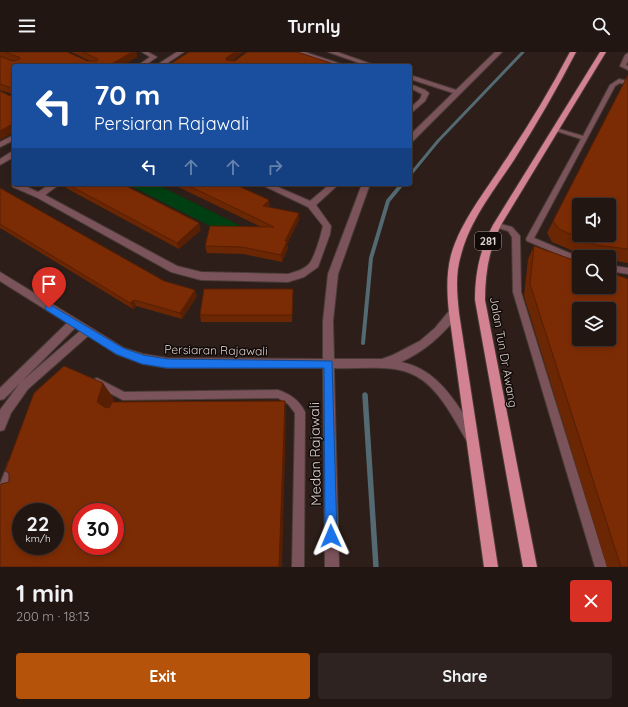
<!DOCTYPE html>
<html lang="en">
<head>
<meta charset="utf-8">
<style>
  :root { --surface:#221613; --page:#2e2321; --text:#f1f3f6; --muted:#a29fa0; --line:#3f3533; --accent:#b45309 }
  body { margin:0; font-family:Quicksand,sans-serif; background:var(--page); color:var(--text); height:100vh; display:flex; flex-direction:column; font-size:15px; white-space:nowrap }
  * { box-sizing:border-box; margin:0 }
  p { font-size:13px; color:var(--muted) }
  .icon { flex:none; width:22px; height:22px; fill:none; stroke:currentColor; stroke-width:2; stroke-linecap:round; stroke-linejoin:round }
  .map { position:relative; height:515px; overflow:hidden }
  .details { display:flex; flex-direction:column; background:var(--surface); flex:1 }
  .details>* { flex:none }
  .banner { position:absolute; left:12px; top:12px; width:400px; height:122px; border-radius:4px; box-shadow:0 2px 6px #0003,0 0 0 1px var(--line); background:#1a4fa0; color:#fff; overflow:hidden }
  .controls { position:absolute; left:572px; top:146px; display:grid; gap:8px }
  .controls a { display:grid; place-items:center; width:44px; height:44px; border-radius:4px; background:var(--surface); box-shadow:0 2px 6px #0003,0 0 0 1px var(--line); font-size:20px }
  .speed { position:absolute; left:12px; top:451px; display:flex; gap:8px; font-size:20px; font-weight:700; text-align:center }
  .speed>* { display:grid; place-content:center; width:52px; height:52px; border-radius:50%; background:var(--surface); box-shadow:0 2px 6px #0003,0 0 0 1px var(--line); line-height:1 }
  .speed small { font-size:10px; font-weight:400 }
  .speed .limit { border:6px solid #d22; background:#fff; color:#111 }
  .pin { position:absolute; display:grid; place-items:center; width:34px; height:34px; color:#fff; margin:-41px -17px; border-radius:50% 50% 50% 0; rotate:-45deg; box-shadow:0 0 4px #0007 }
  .pin .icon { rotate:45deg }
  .me { position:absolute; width:44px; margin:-22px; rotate:359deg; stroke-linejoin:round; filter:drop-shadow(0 0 3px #0008) }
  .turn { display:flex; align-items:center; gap:14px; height:84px; padding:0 16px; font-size:18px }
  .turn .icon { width:52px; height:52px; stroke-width:2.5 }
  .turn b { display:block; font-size:28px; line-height:34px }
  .lanes { display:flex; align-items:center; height:38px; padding:0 16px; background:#0003; justify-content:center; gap:20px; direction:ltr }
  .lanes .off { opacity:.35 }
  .round { display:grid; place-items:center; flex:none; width:42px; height:42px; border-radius:4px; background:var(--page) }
  .summary { display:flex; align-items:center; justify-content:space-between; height:68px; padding:0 16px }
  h1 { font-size:24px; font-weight:800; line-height:30px }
  .action { display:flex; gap:8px; margin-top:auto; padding:8px 16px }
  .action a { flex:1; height:46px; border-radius:4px; background:var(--accent); color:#fff; font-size:16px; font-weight:800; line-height:46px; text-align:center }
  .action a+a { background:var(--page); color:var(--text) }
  header { display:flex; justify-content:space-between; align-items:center; height:52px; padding:0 16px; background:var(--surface); font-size:18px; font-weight:800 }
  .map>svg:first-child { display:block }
  .green { fill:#003f11 }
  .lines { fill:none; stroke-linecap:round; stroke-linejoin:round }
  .stream-far2 { stroke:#536a72; stroke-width:3 }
  .stream-far1 { stroke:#536a72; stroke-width:4 }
  .stream { stroke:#536a72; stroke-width:5.5 }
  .service-casing { stroke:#493b36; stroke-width:2 }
  .minor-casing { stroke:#493b36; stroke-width:2 }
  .primary-casing { stroke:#493b36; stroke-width:2 }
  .service { fill:#7b535a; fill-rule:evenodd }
  .minor { fill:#7b535a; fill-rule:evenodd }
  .primary { fill:#d38292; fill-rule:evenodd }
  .wall { fill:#6b2603 }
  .shaded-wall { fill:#571f03 }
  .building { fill:#7c2c04; stroke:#571f03; fill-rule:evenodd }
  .route { fill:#1a73e8; stroke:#114b97 }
  .labels { text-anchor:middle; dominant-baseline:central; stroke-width:3; stroke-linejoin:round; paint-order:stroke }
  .shield { fill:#110a08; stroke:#9f9693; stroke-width:1 }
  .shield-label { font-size:11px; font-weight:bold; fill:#dcd2ce }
  .street-label { font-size:12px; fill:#dcd2ce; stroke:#110a08 }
  .near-street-label { font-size:14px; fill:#dcd2ce; stroke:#110a08 }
</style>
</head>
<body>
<header><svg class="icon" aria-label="menu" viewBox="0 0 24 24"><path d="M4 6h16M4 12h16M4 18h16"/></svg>Turnly<svg class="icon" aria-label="search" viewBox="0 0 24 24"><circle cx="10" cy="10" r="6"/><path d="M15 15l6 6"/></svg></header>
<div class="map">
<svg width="628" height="515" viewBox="0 0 628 515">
  <rect width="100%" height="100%" fill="#2d1e19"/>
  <polygon class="green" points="127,132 156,132 247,177 212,175"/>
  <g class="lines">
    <polyline class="stream-far2" points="410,123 438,89 523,0"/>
    <polyline class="stream-far1" points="363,291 371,206 388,149 402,132"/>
    <polyline class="stream" points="365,343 376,515"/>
    <defs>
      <g id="service">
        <polygon points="142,0 148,0 157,5 144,14 137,14 150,5"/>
        <polygon points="628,1 628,9 626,13 628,14 628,18 620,14 625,3"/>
        <polygon points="619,27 628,29 628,33 620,31 615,34 534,186 579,205 579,211 527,189 526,187 581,87 553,78 556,76 583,84 610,33"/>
        <polygon points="495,171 497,171 512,175 520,184 521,240 607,515 595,515 513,240 512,185 508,179 495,175 493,173"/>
        <polygon points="609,213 628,216 628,222 609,219"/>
        <path d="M97,326L124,340L278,338C290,342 299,348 305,360L304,515H292L295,361L288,352L278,346L123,348L94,333L93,330L94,327Z"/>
        <polygon points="12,407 15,409 17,412 4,451 0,452 0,432 9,409"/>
      </g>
      <g id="minor">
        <polygon points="177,0 184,0 163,14 155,14"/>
        <polygon points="295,0 305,0 347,14 337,14"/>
        <polygon points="328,0 337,0 377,14 368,14"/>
        <polygon points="495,0 502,0 413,89 410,89 410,83 453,41 410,27 410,23 456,38"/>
        <polygon points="410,32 425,38 429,41 425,49 410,62 410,56 420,47 422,42 410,36"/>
        <polygon points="14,83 14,88 0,95 0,90"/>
        <polygon points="11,100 14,100 14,105 0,113 0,107"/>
        <path d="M14,131L21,132L38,140L50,132H60L45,143L177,214L201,220L288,222C295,220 303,218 308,213C314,208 321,183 323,174L308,155L260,132H271L310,149L330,132H339L316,153L331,174L330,182L318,215L304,225L288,230L201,228L171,220L36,145L13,135L12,133Z"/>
        <path d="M362,132H370L338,222L333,269L334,307H382L393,303L420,289L435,276L450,258H458L459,261L458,264C441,284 425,299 401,310C431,316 448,338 464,363C469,370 474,378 478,387L476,391L472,393L468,391C453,366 437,330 407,320C385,313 358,317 334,316L339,515H325L323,316H167L143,312L116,302L88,284L28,337L11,361L4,378L0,379V358L20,331L4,347L0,348V336L67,271L0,229V220L124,296L143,302L167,306L323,307V269L328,222ZM75,276L80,279L22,329Z"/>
      </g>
      <g id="primary">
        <path d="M570,0H576C557,37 536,73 514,108C494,138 470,168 461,203C455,222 457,242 459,261L498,515H484L449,261C447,242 446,222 451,203C461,169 485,140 504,110C528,75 550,38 570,0Z"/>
        <path d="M600,0H606L501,173C489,197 485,221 485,248L537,515H523L475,248C475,221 480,197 493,173Z"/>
      </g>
    </defs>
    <use href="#service" class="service-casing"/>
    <use href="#minor" class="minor-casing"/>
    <use href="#primary" class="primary-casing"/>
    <use href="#service" class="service"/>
    <use href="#minor" class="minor"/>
    <use href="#primary" class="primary"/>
  </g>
  <g class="wall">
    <polygon points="0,0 67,0 87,9 90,9 71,0 136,0 137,5 121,14 14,14 14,80 0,88 0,39 10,44 12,42 0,38 0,4 12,9 14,9 0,4"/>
    <polygon points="628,23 628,211 609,208 609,205 588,205 552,190 547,181"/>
    <polygon points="64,132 122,132 201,178 179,197 66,136"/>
    <polygon points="172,132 234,132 270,154 269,155 299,168 287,192 288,196 282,210 243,202 207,201 205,194 261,175"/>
    <polygon points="305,132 315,132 312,135"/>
    <polygon points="0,136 164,229 197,244 182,267 136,254 133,257 0,176"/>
    <polygon points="534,194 628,515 607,515 524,244 528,207"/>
    <polygon points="293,237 292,270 201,270 200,263"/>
  </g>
  <g class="shaded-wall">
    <polygon points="132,0 136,0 137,5 121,14 108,14"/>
    <polygon points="235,0 244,0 227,13 226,8 226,6"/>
    <polygon points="14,71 14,80 0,88 0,79"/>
    <polygon points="269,148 270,154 264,161 263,154"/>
    <polygon points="299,161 299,168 287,192 288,196 282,210 281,203 285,189"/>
    <polygon points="199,171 201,178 179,197 177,191"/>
    <polygon points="195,238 197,244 182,267 180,261"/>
    <polygon points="134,248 136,254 133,257 130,251"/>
    <polygon points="103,331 114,347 109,366 97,350"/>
    <polygon points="285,349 286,365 282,515 279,515"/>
  </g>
  <g class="building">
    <polygon points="5,0 67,0 87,9 97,9 98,7 83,0 132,0 108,14 14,14 14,71 0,79 0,39 10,44 12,42 12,36 0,32 0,4 12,9 20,7 19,5"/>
    <polygon points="189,0 235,0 226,6 226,8 235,9 247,0 297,0 340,14 204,14 199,12 198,14 167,14"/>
    <path d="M628,23V197L596,193L559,177L553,169ZM579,153H609V183H579Z"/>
    <polygon points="67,132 122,132 199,171 177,191"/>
    <polygon points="185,132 234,132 269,148 263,154 299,161 285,189 287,189 281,203 242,195 205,194 210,174 274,175"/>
    <polygon points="0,136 164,229 195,238 180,261 134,248 130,251 0,172"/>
    <path d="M534,194L579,210V235H609V220L628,227V515H621L530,232ZM579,257H609V287H579Z"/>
    <polygon points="204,237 293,237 292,263 200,263"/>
    <path d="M64,314L103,331L97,350L106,356L110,355L112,350L285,349L279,515H0V434L1,432L9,430V421L5,419L34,341ZM21,460H55V494H21ZM81,460H115V494H81Z"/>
  </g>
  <polygon class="route" points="49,252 123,296 143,303 167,307 332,309 337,484 336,488 331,490 327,488 325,484 324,316 167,316 142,312 116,302 46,258 45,256"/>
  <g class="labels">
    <rect class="shield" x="475" y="180" width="26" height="18" rx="3"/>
    <g class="shield-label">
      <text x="488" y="189">281</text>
    </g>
    <g class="street-label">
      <text transform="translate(216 298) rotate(1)">Persiaran Rajawali</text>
      <text transform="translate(504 300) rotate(80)">Jalan Tun Dr Awang</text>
    </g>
    <g class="near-street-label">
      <text transform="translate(315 402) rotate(-91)">Medan Rajawali</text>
    </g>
  </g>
</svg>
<div class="controls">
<a><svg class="icon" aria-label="sound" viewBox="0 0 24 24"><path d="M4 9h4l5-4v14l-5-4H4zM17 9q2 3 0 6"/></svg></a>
<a><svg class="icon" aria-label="search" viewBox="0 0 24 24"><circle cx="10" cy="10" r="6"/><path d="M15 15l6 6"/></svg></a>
<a><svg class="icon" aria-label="layers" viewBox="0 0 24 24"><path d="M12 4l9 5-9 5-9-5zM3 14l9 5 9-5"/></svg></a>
</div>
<div class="speed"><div>22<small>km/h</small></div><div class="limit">30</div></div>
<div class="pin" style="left:49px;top:256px;background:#d93025"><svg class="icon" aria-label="arrive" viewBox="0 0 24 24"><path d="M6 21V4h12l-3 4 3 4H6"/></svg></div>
<svg class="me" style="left:331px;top:484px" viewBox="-20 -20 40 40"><path d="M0-17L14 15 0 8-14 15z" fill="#1a73e8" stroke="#fff" stroke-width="4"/></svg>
<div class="banner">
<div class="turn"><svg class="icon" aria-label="left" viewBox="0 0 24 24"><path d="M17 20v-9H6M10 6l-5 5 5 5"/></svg><div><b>70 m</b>Persiaran Rajawali</div></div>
<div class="lanes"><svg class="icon" aria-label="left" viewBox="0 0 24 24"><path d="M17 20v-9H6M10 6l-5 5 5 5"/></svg><svg class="icon off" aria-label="ahead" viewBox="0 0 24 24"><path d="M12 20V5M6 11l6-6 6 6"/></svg><svg class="icon off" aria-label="ahead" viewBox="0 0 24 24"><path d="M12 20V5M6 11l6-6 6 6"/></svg><svg class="icon off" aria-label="right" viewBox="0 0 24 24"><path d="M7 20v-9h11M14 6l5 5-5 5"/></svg></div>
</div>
</div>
<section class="details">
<div class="summary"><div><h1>1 min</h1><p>200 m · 18:13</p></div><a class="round" style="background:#d93025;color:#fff"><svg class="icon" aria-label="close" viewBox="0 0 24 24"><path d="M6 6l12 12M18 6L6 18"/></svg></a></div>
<div class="action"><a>Exit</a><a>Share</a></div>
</section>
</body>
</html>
